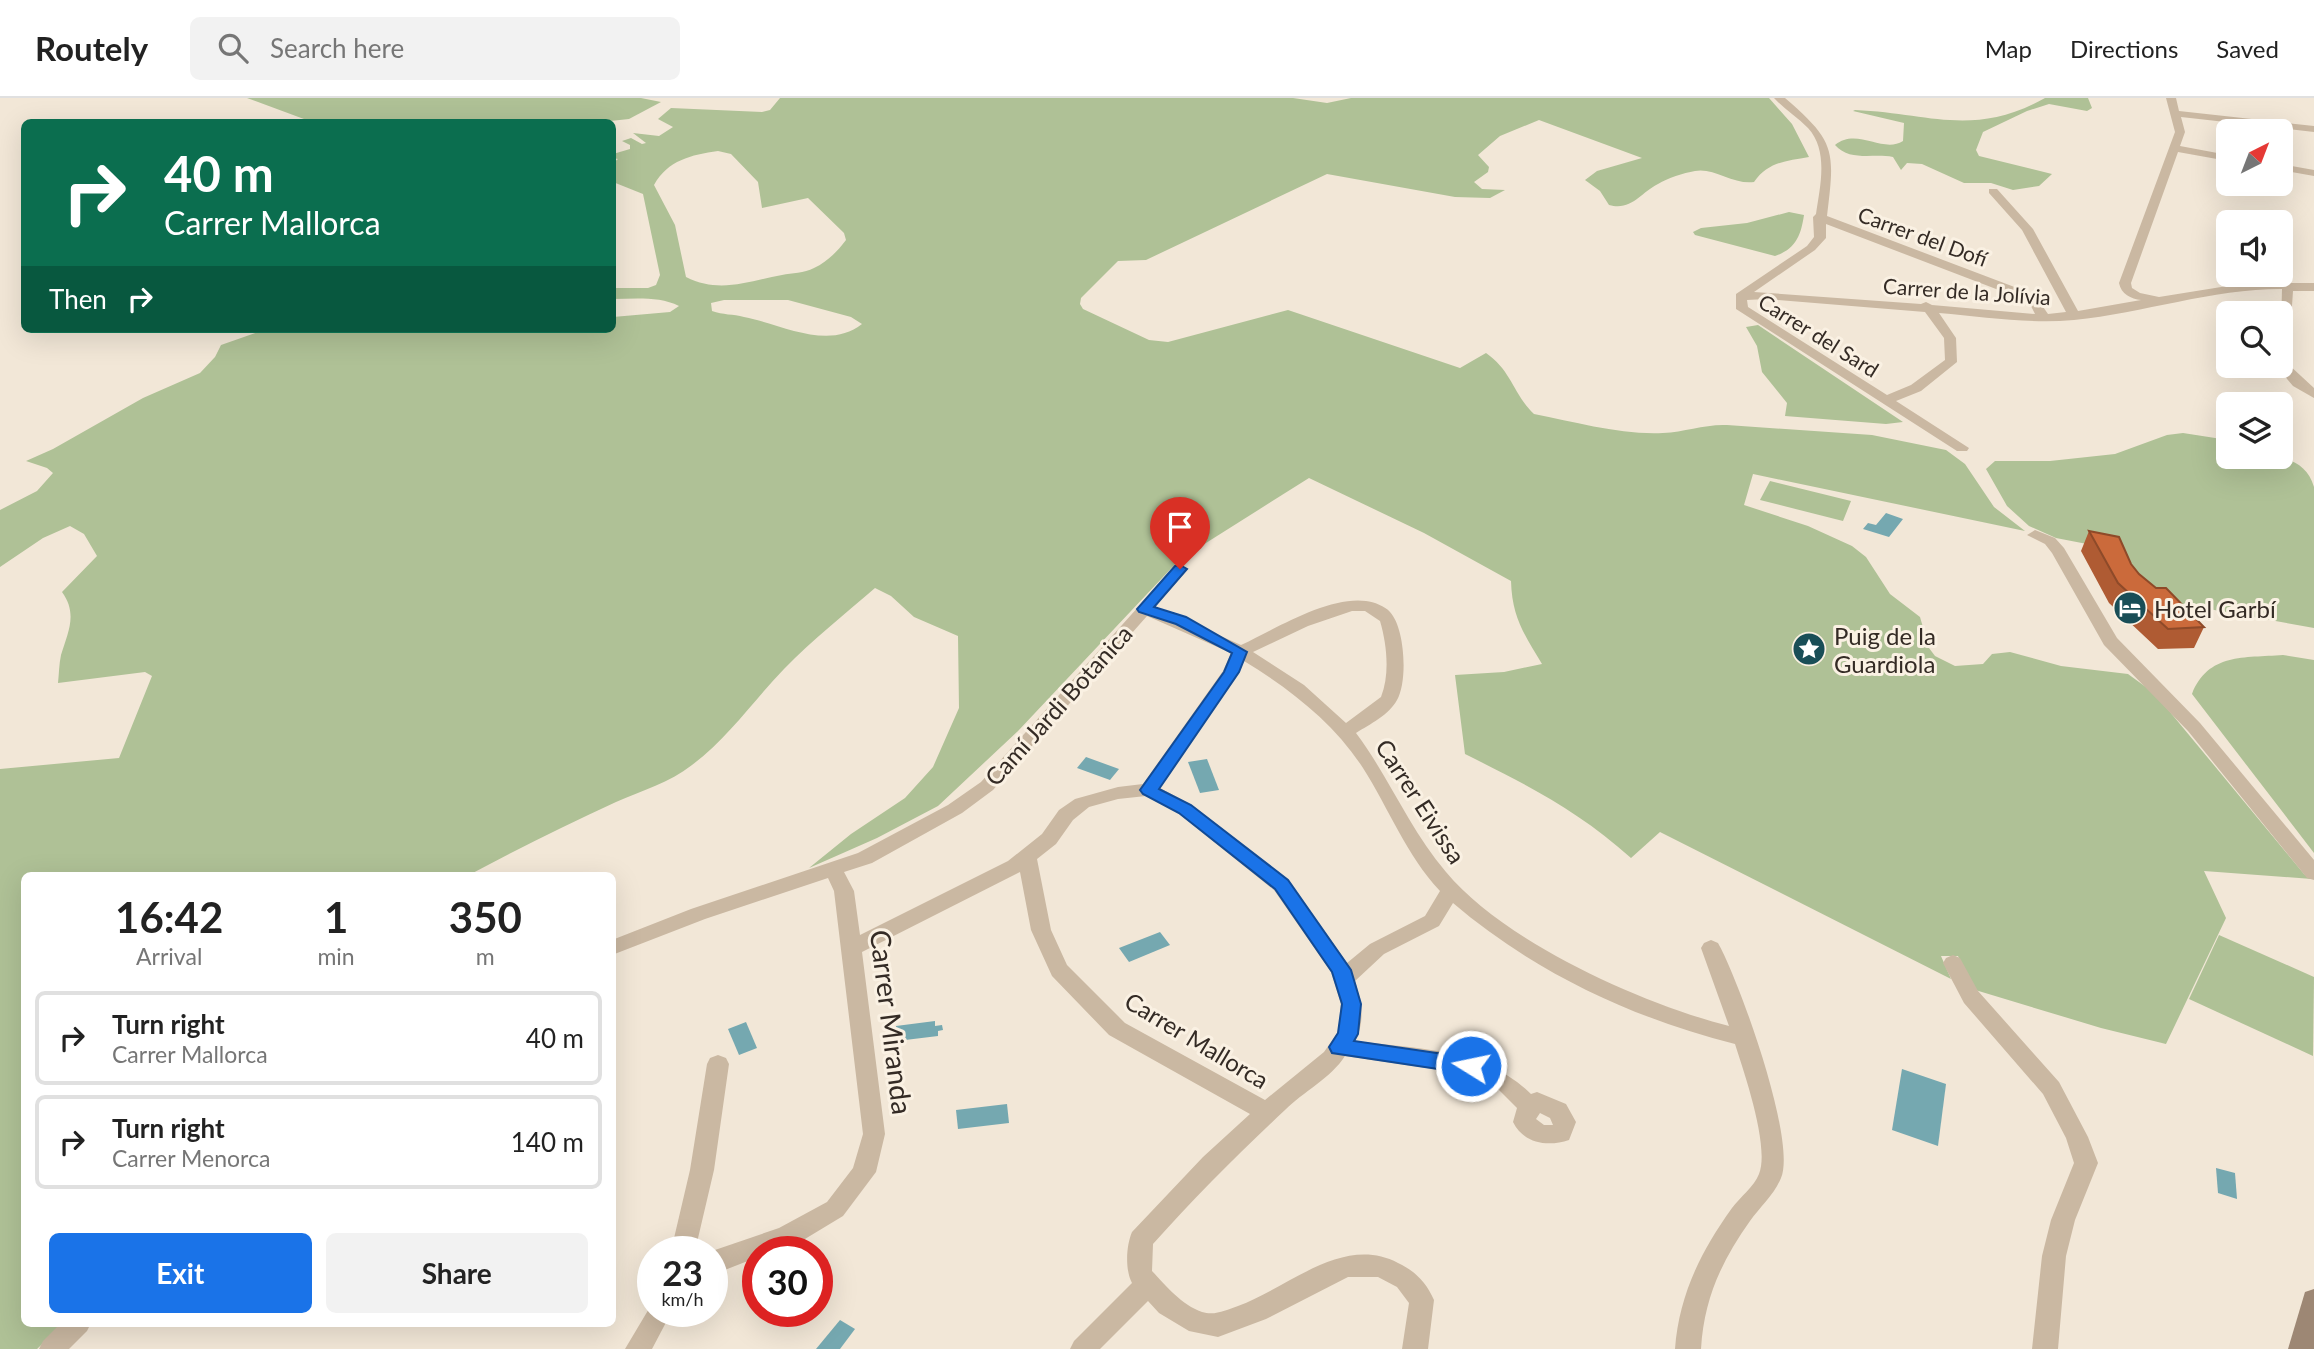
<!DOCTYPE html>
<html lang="en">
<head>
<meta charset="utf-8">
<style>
  :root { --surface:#fff; --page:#f2f2f2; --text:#222; --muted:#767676; --line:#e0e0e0; --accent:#1a73e8 }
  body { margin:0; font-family:Lato,sans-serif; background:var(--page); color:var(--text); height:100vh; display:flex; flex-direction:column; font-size:26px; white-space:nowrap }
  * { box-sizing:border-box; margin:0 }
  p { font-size:23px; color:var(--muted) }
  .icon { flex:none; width:38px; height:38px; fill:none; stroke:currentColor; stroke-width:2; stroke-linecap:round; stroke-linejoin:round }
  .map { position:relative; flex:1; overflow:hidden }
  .side { position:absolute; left:21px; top:774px; width:595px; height:455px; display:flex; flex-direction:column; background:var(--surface); border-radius:10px; box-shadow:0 7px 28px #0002 }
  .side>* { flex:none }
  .guide { position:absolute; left:21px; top:21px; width:595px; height:214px; border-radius:10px; box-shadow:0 7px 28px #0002; background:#0b6e4f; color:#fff; overflow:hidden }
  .needle { width:46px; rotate:42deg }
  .buttons { position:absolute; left:2216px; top:21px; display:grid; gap:14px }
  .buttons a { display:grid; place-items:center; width:77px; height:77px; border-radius:10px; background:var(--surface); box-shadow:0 7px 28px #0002; font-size:35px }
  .speed { position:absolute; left:637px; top:1138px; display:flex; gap:14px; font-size:35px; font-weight:700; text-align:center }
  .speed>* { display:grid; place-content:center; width:91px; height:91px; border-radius:50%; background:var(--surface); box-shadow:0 7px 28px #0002; line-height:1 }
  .speed small { font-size:18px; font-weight:400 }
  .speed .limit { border:10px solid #d22; background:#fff; color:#111 }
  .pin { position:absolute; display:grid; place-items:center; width:60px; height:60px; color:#fff; margin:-72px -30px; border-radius:50% 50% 50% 0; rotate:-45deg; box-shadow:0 0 7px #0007 }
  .pin .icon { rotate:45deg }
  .me { position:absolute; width:77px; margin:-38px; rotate:280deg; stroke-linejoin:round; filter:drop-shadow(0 0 5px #0008) }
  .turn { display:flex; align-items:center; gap:24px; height:147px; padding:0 28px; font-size:32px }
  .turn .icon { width:91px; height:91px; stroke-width:2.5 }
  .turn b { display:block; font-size:49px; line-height:60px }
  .then { display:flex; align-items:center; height:66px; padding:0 28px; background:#0003; gap:14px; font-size:26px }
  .eta { display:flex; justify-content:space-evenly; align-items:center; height:119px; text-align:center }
  .eta b { font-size:42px; font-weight:700; line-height:49px }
  .button { display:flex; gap:14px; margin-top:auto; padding:14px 28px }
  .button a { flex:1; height:80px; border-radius:10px; background:var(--accent); color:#fff; font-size:28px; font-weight:700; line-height:80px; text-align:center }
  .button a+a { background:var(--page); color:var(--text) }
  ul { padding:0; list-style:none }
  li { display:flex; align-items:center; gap:21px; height:94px; margin:0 14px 10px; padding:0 14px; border:4px solid var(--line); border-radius:10px }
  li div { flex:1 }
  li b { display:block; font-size:26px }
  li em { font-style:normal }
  header { display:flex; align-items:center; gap:42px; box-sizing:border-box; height:98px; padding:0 35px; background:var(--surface); border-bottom:2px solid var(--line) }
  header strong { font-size:33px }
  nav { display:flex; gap:38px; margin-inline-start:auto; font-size:24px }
  .search { width:490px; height:63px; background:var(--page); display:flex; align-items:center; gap:18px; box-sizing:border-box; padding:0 24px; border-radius:10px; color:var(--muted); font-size:26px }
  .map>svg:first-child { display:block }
  .green { fill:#afc196; fill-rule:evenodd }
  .water { fill:#75a8b0 }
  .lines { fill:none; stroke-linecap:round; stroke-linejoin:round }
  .street { fill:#cab8a2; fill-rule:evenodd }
  .secondary { fill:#9d8774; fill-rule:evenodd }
  .wall { fill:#af5b33 }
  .building { fill:#cb6a3b; stroke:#8e4a29; stroke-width:2 }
  .route { fill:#1a73e8; stroke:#114b97; stroke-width:2 }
  .labels { text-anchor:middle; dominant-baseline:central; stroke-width:6; stroke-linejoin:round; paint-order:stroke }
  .far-street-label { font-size:21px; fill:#342b25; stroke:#faf1e3 }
  .poi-label { font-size:24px; fill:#342b25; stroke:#faf1e3; text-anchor:start }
  .street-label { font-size:24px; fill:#342b25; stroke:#faf1e3 }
  .near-street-label { font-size:28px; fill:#342b25; stroke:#faf1e3 }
</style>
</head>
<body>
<header>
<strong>Routely</strong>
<div class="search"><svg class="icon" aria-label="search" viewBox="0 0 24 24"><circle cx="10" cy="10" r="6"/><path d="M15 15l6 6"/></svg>Search here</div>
<nav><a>Map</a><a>Directions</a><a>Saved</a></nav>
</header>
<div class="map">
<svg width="2314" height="1251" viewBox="0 0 2314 1251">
  <rect width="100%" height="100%" fill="#f2e7d7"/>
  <g class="green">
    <polygon points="247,0 641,0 661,4 629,21 601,24 312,24"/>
    <path d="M780,0H1293L1327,5L1351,0H1769L1792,26L1809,59C1786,63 1768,64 1754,84C1734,87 1713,69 1695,73C1683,75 1668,80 1658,86C1640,95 1632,113 1609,107L1600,93L1585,82L1597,73L1642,60L1539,22L1500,38L1478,57L1489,69L1488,74L1474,84L1482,91L1505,92L1490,100L1455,99L1327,76L1146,162L1118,163L1081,200L1080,206L1083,211L1149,242L1168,244L1288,212L1460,270L1486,255C1512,273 1513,296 1534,316C1576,324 1620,337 1663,335C1685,334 1705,326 1727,327L1872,337L1946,352L1965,366L1994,409L2025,433L1753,376L1744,407L1808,428L1852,448L1866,459L1890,496L1920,519L1929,550L1935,558L1955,568L1983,566L1992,556L2010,554L2061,568L2128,576L2150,592L2170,614L2304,776L2312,781L2204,773L2226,820L2166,946L2101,930L1972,891L1958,858H1941L1951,881L1660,734L1631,760C1577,712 1529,688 1465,656L1455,577L1504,574L1542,566C1524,536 1512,519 1511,483L1424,435L1309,380L1179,462L1018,633L938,708L877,740L809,770L851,736L905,700L933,669L959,610L958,538L914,519L891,498L875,490C845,516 812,542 784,571C753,603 728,640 692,667C669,685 643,692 616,704C566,727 517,751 469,777H24V1225H64L37,1251H0V671L119,660L152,578L145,574L58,585C59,576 59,566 61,557C68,534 78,516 62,494L97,458L84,436L70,428L43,440L0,469V412L37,393L53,375L47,370L26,363L53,351L143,300L200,275L215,259L221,247L267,231H612L613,219L670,214L679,208C659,198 634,201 612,201L613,190H648L656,187L660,177L643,96L613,84V65L618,61L613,60V56L630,51V47L622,43L631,40L642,46L646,45L633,35L659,38L673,29L658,21L671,10L762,14L770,12ZM718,53L731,56L758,84L762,110L808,100L844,135L846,142C837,154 827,164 814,170C804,175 792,175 782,177C748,183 720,196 686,179L675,127L654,87C668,62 691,57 718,53ZM724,202H788L851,219L862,226C828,253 781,226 744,219C733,216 723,217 712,213L711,205Z"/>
    <path d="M2045,0H2088L2092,10L2087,13L2049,6L2027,13L1983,34L1976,52L1979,58L2052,76L2039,88L2013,92L1991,85H1964L1922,66L1907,65L1901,72L1893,59C1873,55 1850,64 1835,47C1857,29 1883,56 1903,43L1904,25L1853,13L1855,12C1929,15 1973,40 2045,0Z"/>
    <path d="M1789,114L1804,117C1801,137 1796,151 1775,158L1695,137L1693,134L1701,130L1747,125Z"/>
    <polygon points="1758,227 1903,324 1886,326 1785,318 1787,305 1762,274 1757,248 1746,229"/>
    <path d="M2183,335L2228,342V359C2260,359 2303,351 2314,389V530L2181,506L2151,492L2118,452L2056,440L2029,428L2007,408L1986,371L1995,363H2050L2115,356L2167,337Z"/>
    <polygon points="1770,383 1851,403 1843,423 1760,402"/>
    <path d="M2283,557L2314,562V755L2192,596C2208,555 2244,560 2283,557Z"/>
    <polygon points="2219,837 2314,879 2313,958 2189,901"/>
  </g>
  <g class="water">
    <polygon points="1886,415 1903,421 1889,439 1863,431 1868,425 1876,427"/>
    <polygon points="1086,659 1119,671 1110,682 1077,670"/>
    <polygon points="1207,661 1219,692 1200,695 1188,664"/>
    <polygon points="1160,834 1170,847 1129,864 1119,850"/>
    <polygon points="935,923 935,928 942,927 943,932 938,933 938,938 897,943 896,928"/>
    <polygon points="746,924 757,950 739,957 728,931"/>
    <polygon points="1902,971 1946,986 1938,1048 1892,1032"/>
    <polygon points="1007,1006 1009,1025 958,1031 956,1012"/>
    <polygon points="2216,1070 2235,1075 2237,1101 2218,1095"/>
    <polygon points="840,1222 855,1231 840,1251 816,1251"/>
  </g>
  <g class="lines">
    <g class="street">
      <path d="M1774,0H1785C1836,44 1835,52 1827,118L2025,193L2039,203L2048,216L2066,214L2022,132L1989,95V91H1997L2033,131L2078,213L2141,202C2131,201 2121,196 2119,185L2175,34L2166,0H2176L2179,13L2314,28V34L2181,19L2185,34L2180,48L2228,57V63L2178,54L2131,185L2132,190L2140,195L2159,199L2246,185H2314V193H2293L2288,266L2314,290V300L2293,288L2276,268H2280L2282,191C2211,191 2144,215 2074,222C2029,226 1984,219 1939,215L1956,240L1957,264L1921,293L1896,303L1969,350L1967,353H1957L1736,211V196L1807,148L1814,139L1813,119L1816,116C1820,88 1829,53 1808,30C1797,19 1784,11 1774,0ZM1826,126L2017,199L2031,208L2035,216L1932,207L1926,204L1921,206L1754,194L1815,152L1826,140ZM1766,201L1925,214L1944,240L1945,262L1911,287L1887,297L1748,209L1747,202Z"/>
      <polygon points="2280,66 2314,72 2314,78 2280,72"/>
      <polygon points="2035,432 2055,440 2064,450 2117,540 2200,625 2314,762 2314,782 2307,780 2188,633 2104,547 2052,455 2045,446 2027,437"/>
      <path d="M1180,466L1188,471L1155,509L1241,547C1275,531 1328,498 1366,503C1374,504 1385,508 1390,514C1405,530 1408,583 1397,602C1389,617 1370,626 1356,635C1389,679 1410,732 1446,774C1504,844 1642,906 1729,928L1701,850L1704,845L1711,842L1718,845C1739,882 1797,1043 1781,1080C1774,1097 1760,1109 1750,1123C1721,1164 1704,1201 1701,1251H1675C1679,1197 1701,1153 1732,1110C1740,1099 1754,1089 1759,1076C1770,1049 1744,974 1735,946C1632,920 1534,874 1453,805L1439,828L1384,856L1355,883C1361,902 1366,923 1355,943C1416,951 1485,950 1531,996L1537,994L1566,1006L1576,1024L1569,1042C1548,1049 1524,1046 1513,1024L1517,1010L1498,991L1467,976L1345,958C1331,980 1303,994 1285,1012C1239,1055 1195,1099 1153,1146L1152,1173C1166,1188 1182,1207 1202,1214C1215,1218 1226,1212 1238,1208C1288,1190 1343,1136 1398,1165C1415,1173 1426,1184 1434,1202L1428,1251H1402L1409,1205L1397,1189L1378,1179H1348L1266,1221L1218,1239L1189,1233L1159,1215L1148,1203L1100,1251H1070L1074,1243L1132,1185C1125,1172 1126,1148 1132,1134L1203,1059L1250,1016L1109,937L1052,878L1031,832L1020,774L862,854L885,1036L876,1074L843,1118L795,1147L775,1153H758V1159L712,1177V1153L779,1130L827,1104L853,1070L863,1036L834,793L828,780L705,821L612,857V842L691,811L858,755L948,707L981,684L1175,468ZM1352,513H1365L1380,523C1387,547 1390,576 1381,599L1346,625L1304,587L1253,554L1308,528ZM1147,518L1231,555L1223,573L1143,686L1118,689L1075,701L1059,712L1042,736L1008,763L860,837L854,793L844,774L872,765L962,715L993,692ZM1244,563C1290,591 1334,625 1363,670C1389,711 1407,758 1440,793L1425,818L1370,846L1347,865L1288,782L1192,707L1160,690ZM1146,698L1178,715L1274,792L1331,874L1341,906L1338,934L1324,954L1265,1002L1125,925L1067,867L1051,832L1037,761L1056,746L1073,722L1089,709L1118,701ZM1540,1015L1550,1020L1553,1027H1544L1536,1021Z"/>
      <polygon points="1953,857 1960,860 1978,893 2059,984 2088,1039 2098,1065 2075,1122 2066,1158 2058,1251 2032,1251 2042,1158 2051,1122 2074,1065 2066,1040 2043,996 1964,905 1943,865 1946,860"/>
      <polygon points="718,957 726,960 729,966 714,1072 695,1153 671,1153 690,1072 707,966 710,960"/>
      <polygon points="653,1204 653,1213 672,1213 652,1251 625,1251"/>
      <polygon points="61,1225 91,1225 87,1233 69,1251 39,1251 43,1243"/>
    </g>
    <polygon class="secondary" points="2314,1191 2314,1251 2288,1251 2305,1194"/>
  </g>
  <polygon class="wall" points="2089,433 2131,466 2139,476 2204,529 2194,550 2158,551 2109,505 2081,453"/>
  <polygon class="building" points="2089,433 2119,439 2131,466 2139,476 2156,490 2166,490 2204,529 2168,531 2118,485"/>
  <polygon class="route" points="1180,467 1187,471 1154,509 1186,519 1247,554 1239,574 1159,691 1191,707 1288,782 1351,872 1361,906 1358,936 1354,943 1471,960 1478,962 1481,968 1478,973 1471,976 1332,955 1329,949 1338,935 1342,906 1332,874 1275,791 1179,715 1143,696 1140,692 1224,574 1232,555 1176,526 1139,514 1137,511 1175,468"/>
  <defs>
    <symbol id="hotel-disc" viewBox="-11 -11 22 22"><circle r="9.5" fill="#194e57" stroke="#faf1e3"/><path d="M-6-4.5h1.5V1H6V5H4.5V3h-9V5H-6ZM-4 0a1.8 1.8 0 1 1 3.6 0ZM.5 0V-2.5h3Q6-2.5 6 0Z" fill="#fff"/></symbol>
    <symbol id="sight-disc" viewBox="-11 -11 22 22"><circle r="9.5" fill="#194e57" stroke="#faf1e3"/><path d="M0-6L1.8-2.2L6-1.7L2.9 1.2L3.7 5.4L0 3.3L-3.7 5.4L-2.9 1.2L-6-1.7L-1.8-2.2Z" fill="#fff"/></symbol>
  </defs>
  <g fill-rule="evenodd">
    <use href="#hotel-disc" x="2111" y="491" width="38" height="38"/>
    <use href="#sight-disc" x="1790" y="532" width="38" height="38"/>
  </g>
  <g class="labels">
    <g class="far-street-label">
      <text transform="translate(1923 138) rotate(20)">Carrer del Dofí</text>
      <text transform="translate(1967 193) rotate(4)">Carrer de la Jolívia</text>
      <text transform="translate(1819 237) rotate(32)">Carrer del Sard</text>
    </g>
    <g class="poi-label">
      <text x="2154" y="510">Hotel Garbí</text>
      <text x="1834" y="537">Puig de la<tspan x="1834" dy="28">Guardiola</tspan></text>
    </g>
    <g class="street-label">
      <text transform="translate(1058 607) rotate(-48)">Camí Jardi Botanica</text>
      <text transform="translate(1421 703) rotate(57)">Carrer Eivissa</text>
      <text transform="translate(1197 942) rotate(31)">Carrer Mallorca</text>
    </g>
    <g class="near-street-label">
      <text transform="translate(892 924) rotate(83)">Carrer Miranda</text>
    </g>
  </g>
</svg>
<div class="buttons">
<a><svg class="needle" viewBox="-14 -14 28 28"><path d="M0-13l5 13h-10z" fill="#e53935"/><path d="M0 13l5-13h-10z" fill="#767676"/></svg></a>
<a><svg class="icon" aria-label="sound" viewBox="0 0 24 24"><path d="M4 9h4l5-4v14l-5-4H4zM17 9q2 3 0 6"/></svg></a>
<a><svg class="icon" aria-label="search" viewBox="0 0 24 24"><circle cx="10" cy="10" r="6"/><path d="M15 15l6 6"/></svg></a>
<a><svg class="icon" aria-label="layers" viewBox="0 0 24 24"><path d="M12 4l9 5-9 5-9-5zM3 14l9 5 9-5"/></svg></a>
</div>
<div class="speed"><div>23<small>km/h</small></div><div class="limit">30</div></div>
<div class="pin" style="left:1180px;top:471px;background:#d93025"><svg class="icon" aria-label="arrive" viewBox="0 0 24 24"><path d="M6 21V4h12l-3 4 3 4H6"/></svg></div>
<svg class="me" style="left:1471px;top:968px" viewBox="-20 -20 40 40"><circle r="17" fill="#1a73e8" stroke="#fff" stroke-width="3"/><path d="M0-11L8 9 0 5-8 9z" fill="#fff"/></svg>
<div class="guide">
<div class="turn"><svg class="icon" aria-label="right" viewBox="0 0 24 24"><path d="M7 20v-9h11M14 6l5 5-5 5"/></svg><div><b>40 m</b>Carrer Mallorca</div></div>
<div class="then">Then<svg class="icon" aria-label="right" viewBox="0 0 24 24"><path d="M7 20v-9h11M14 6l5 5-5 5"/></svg></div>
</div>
<section class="side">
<div class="eta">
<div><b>16:42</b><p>Arrival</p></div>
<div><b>1</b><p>min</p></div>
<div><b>350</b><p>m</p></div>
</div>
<ul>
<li><svg class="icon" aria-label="right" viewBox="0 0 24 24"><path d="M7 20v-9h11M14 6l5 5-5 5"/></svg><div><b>Turn right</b><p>Carrer Mallorca</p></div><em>40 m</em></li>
<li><svg class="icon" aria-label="right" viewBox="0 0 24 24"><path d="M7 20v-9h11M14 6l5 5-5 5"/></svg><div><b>Turn right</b><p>Carrer Menorca</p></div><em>140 m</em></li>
</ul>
<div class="button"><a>Exit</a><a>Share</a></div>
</section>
</div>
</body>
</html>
